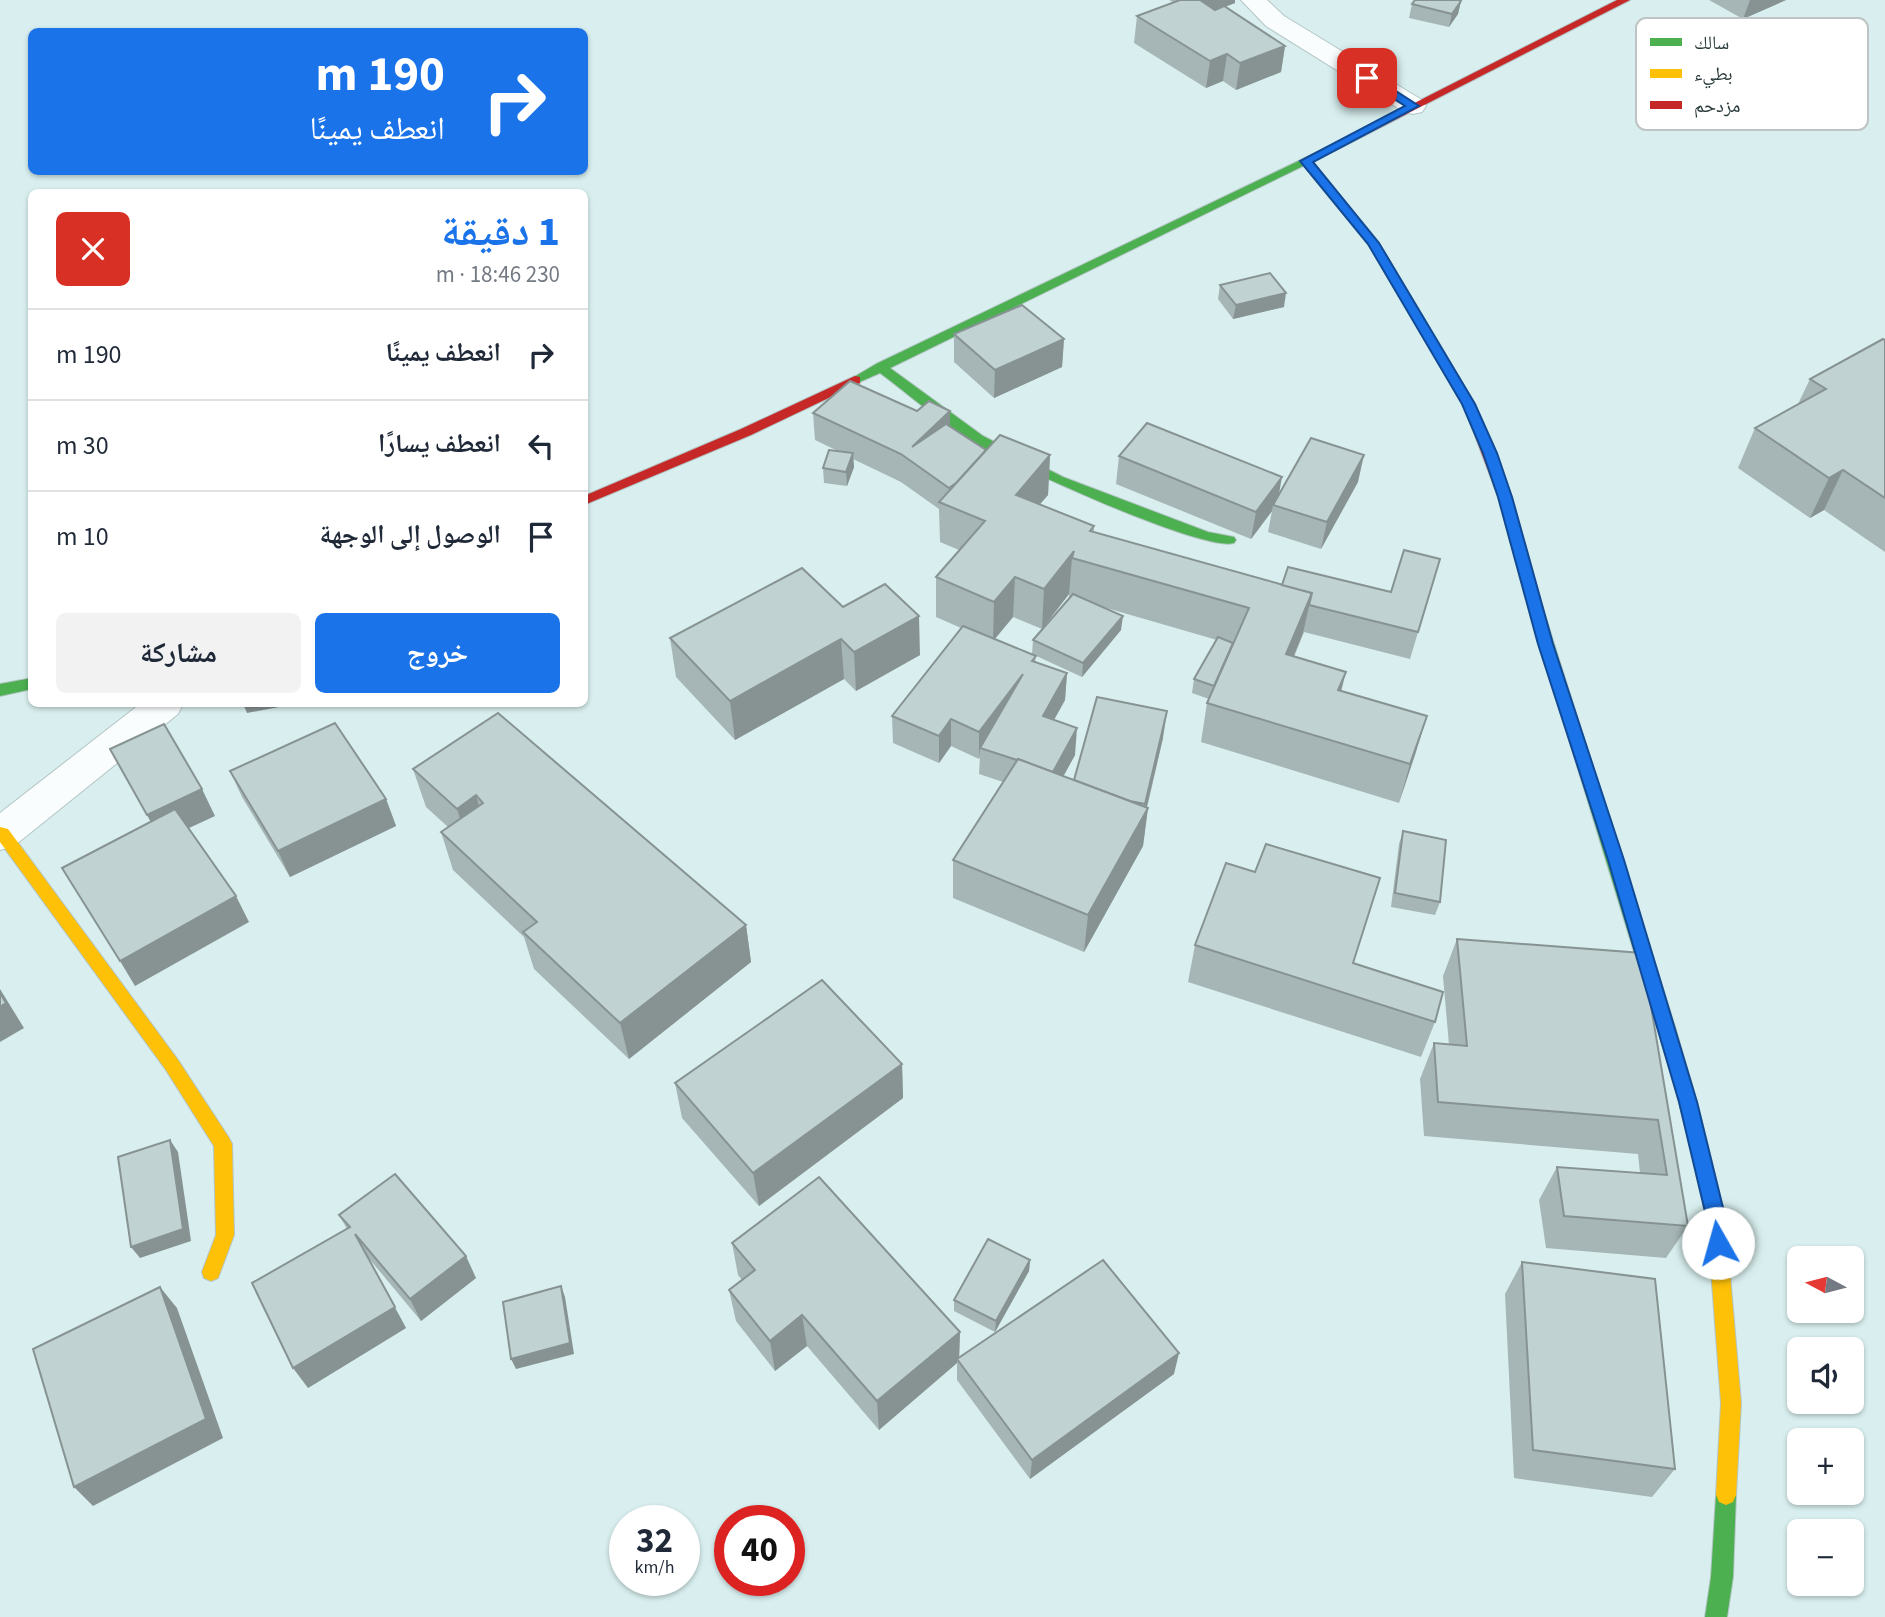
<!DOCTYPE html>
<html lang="ar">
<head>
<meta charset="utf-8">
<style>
  :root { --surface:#fff; --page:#f2f2f3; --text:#1f2937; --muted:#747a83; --line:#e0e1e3; --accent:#1a73e8 }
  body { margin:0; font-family:"Source Sans 3","Noto Naskh Arabic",sans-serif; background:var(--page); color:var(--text); direction:rtl; height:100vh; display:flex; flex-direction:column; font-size:26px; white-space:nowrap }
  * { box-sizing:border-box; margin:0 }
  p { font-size:23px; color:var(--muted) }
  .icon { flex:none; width:38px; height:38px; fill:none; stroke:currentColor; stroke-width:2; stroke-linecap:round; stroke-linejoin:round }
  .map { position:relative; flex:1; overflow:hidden; direction:ltr }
  .panel { position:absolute; left:28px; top:189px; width:560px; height:518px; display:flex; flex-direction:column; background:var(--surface); border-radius:10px; box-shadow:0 2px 5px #0004; direction:rtl }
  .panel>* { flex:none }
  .banner { position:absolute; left:28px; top:28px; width:560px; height:147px; border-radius:10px; box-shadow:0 2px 5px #0004; direction:rtl; background:#1a73e8; color:#fff; overflow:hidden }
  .needle { width:46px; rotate:277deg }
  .buttons { position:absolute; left:1787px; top:1246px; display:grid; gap:14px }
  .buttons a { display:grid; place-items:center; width:77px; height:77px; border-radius:10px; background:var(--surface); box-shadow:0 2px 5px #0004; font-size:35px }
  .speed { position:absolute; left:609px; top:1505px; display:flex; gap:14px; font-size:35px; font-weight:700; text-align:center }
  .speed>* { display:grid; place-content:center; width:91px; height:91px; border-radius:50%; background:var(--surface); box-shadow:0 2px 5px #0004; line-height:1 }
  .speed small { font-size:18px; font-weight:400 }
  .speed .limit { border:10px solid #d22; background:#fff; color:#111 }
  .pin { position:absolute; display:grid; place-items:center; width:60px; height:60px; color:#fff; margin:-30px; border-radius:14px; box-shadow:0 4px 10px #0006 }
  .me { position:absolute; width:77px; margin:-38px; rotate:353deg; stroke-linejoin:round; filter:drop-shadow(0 0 5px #0008) }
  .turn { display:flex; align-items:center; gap:24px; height:147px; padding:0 28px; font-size:32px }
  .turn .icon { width:91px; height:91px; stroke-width:2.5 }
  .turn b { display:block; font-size:49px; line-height:60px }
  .round { display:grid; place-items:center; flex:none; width:74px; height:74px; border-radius:10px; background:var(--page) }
  .summary { display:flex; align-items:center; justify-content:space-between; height:119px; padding:0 28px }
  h1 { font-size:42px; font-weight:700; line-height:52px; color:var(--accent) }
  .cta { display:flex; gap:14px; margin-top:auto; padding:14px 28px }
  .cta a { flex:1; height:80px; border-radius:10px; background:var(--accent); color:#fff; font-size:28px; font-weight:700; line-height:80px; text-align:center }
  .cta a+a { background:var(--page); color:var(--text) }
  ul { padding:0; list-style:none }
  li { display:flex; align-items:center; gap:21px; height:91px; padding:0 28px; border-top:2px solid var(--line) }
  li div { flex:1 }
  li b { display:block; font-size:26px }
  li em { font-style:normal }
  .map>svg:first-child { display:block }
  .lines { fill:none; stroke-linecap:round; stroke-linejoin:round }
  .street-casing { stroke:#b4c5c5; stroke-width:2 }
  .fast-casing { stroke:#b4c5c5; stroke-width:2 }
  .slow-casing { stroke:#b4c5c5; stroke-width:2 }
  .jam-casing { stroke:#b4c5c5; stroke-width:2 }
  .street { fill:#f9fdfd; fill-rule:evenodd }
  .fast { fill:#4caf50; fill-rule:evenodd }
  .slow { fill:#ffc107; fill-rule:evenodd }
  .jam { fill:#c62828; fill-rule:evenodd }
  .wall { fill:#a6b5b5 }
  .shaded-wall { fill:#879393 }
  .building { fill:#c1d2d2; stroke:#879393; stroke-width:2 }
  .route { fill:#1a73e8; stroke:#114b97; stroke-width:2 }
  .key { fill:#fff; stroke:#bec3c3; stroke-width:2 }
  .key-label { font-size:19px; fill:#273838 }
</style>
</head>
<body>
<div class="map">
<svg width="1885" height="1617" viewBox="0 0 1885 1617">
  <rect width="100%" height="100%" fill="#d9efef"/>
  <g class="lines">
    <defs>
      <g id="street">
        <polygon points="1241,0 1267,0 1284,16 1422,100 1426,106 1422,112 1413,114 1404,112 1266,26"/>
        <polygon points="140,704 183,704 178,714 14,846 0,850 0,813"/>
      </g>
      <g id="fast">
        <path d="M1340,141L1344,142V146L890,368L983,436L1063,477L1208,532L1234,537L1236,540L1234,543C1202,552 1011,464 975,443C942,424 911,396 880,373L855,384L849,380L876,364Z"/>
        <polygon points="1537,607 1544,612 1675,1027 1672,1032 1666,1034 1660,1032 1657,1027 1530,612"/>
        <polygon points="32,678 32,689 0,696 0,684"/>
        <polygon points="1726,1485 1733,1488 1736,1495 1733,1577 1727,1617 1705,1617 1711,1577 1716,1495 1719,1488"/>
      </g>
      <g id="slow">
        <polygon points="0,827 8,829 178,1060 229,1138 232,1144 234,1235 218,1278 211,1281 204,1278 202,1272 216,1235 214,1146 166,1070 0,842"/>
        <polygon points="1666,1020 1672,1022 1675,1027 1697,1102 1725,1216 1741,1403 1736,1495 1733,1502 1726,1505 1719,1502 1716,1495 1721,1403 1707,1216 1679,1102 1657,1027 1660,1022"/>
      </g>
      <g id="jam">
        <polygon points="1617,0 1630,0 1344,146 1334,144"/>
        <polygon points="1306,158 1310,159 1379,243 1475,404 1512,497 1544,612 1542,616 1532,616 1530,612 1498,497 1463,404 1368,244 1300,161"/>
        <polygon points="855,376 860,377 860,383 751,435 584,505 584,496 741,429"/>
      </g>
    </defs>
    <use href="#street" class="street-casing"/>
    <use href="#fast" class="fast-casing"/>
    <use href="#slow" class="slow-casing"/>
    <use href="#jam" class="jam-casing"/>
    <use href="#street" class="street"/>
    <use href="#fast" class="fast"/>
    <use href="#slow" class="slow"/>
    <use href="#jam" class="jam"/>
  </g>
  <g class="wall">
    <polygon points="1169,0 1235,0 1235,3 1225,7 1285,46 1281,72 1236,90 1223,81 1206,88 1134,43 1137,16 1173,2"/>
    <polygon points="1709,0 1786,0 1743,19"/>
    <polygon points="1461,1 1458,14 1449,27 1409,18 1412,4"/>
    <polygon points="1220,285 1284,307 1233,319 1218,299"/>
    <polygon points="954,334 1064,339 1062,367 994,398 954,362"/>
    <polygon points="1885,340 1885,552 1824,510 1810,518 1738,468 1755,428 1798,404 1810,379"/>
    <polygon points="950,411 950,426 986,450 1050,455 1048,495 1040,504 1094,526 1094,532 1282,585 1391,592 1440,559 1410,659 1304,632 1294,657 1341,691 1427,716 1399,803 1201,742 1207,703 1209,699 1192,693 1194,679 1217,640 1103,607 1121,630 1082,677 1032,654 1033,640 1070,598 1069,597 1069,594 1042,629 1013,617 995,639 1036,656 1035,663 1067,673 1065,700 1054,720 1075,755 1063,776 1074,780 1163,738 1147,808 1148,808 1143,846 1084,952 953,898 953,860 1003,782 979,774 980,757 979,759 951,746 939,763 893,743 892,716 961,628 936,617 936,577 959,550 940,542 939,509 901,482 853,459 854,467 847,486 824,483 823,468 838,451 815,440 813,413"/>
    <polygon points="1119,456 1279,495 1358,482 1321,549 1268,532 1272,511 1251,539 1116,484"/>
    <polygon points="843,607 920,655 856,691 844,679 735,740 676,677 670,638"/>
    <polygon points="498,713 746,925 751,962 629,1059 534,969 524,937 453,870 441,832 448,827 426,807 413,769"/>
    <polygon points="230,771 386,799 396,826 290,877 242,797"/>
    <polygon points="1403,831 1440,902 1435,915 1391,907 1399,844"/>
    <polygon points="1457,939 1642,953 1688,1226 1666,1258 1546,1248 1539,1200 1557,1167 1640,1173 1638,1154 1424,1136 1420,1079 1434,1043 1449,1045 1443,976"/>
    <polygon points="1195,945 1354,963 1435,1022 1421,1057 1188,982"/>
    <polygon points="902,1064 903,1098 759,1206 682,1118 675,1083"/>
    <polygon points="339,1215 476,1278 421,1321 367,1256 406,1328 308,1388 347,1229"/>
    <polygon points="732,1243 960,1332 959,1358 1174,1374 1030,1479 957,1380 957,1363 879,1430 807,1346 775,1371 736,1321 729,1290 742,1280 738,1275"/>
    <polygon points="1030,1260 1029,1271 995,1332 954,1311 954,1300"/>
    <polygon points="1522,1262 1675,1469 1652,1497 1514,1478 1505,1294"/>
  </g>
  <g class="shaded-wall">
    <polygon points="1199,0 1235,0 1235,3 1197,17"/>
    <polygon points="1750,0 1786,0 1743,19"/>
    <polygon points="1461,1 1458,14 1449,27 1452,14"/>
    <polygon points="1285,46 1281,72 1236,90 1240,63"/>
    <polygon points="1227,54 1223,81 1206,88 1210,61"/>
    <polygon points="1286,293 1284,307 1233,319 1236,305"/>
    <polygon points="1064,339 1062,367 994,398 995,370"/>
    <polygon points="950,411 950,438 912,447"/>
    <polygon points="853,453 854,467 847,486 846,472"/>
    <polygon points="1050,455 1048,495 1014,534 1016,495"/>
    <polygon points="1364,455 1358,482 1321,549 1327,522"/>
    <polygon points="1843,470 1824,510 1810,518 1829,478"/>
    <polygon points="1282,477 1277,505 1273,505 1272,511 1251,539 1256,512"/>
    <polygon points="1074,551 1072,558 1069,594 1042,629 1044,589"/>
    <polygon points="1015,577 1013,617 993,641 994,602"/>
    <polygon points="1312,593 1303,633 1278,694 1286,654"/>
    <polygon points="919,616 920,655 856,691 854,652"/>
    <polygon points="1123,616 1121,630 1082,677 1083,663"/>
    <polygon points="841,639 844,679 735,740 730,701"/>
    <polygon points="1346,672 1336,711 1338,690"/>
    <polygon points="1067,673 1065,700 1041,743 1043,716"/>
    <polygon points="1023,674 980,748 979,759 979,732"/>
    <polygon points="243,704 295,704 247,713"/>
    <polygon points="1167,711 1163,738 1145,814 1148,808 1143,846 1084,952 1088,915 1143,818 1145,804"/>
    <polygon points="1427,716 1415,755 1399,803 1410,764"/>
    <polygon points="951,719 951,746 939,763 939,736"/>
    <polygon points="1077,728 1075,755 1051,799 1053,773"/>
    <polygon points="202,789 215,816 161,841 147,815"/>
    <polygon points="476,795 487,834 469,847 457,809"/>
    <polygon points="386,799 396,826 290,877 278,851"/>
    <polygon points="236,896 249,922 135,986 120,961"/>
    <polygon points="746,925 751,962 629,1059 620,1023"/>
    <polygon points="0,989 24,1028 0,1042"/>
    <polygon points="902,1064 903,1098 759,1206 753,1173"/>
    <polygon points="170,1140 178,1152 191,1241 140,1258 131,1247"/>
    <polygon points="355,1234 406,1328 308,1388 293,1368"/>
    <polygon points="466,1256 476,1278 421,1321 410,1299"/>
    <polygon points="1030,1260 1029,1271 995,1332 996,1321"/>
    <polygon points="561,1286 565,1297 574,1354 516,1369 511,1359"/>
    <polygon points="160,1287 177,1308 223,1438 93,1506 74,1487"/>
    <polygon points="802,1315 807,1346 775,1371 770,1341"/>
    <polygon points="960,1332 959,1362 957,1359 957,1363 879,1430 877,1401"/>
    <polygon points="1179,1353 1174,1374 1030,1479 1032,1460"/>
  </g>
  <g class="building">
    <polygon points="1180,0 1200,0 1215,10 1224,6 1285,46 1240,63 1227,54 1210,61 1137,16"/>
    <polygon points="1415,0 1459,0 1461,1 1452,14 1412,4"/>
    <polygon points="1270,273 1286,293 1236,305 1220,285"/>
    <polygon points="1022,305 1064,339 995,370 954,334"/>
    <polygon points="1883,339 1885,340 1885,498 1843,470 1829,478 1755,428 1826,389 1810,379"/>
    <polygon points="850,381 917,411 929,401 950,411 912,447 946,424 986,450 956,483 949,488 901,454 813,413"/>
    <polygon points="1147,423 1282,477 1256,512 1119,456"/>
    <polygon points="1000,435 1050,455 1016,495 1094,526 1090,531 1312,593 1286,654 1346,672 1338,690 1427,716 1410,764 1207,703 1249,608 1072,558 1074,551 1044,589 1015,577 994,602 936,577 985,521 939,502"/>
    <polygon points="1311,438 1364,455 1327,522 1273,505"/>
    <polygon points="829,450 853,453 846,472 823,468"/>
    <polygon points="1404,550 1440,559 1418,632 1309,605 1312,593 1282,585 1288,567 1391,592"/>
    <polygon points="802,568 843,607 885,584 919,616 854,652 841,639 730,701 670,638"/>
    <polygon points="1073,594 1123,616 1083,663 1033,640"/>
    <polygon points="963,626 1036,656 1032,661 1067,673 1043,716 1077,728 1053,772 1018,759 1017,760 980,748 1023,674 979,732 951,719 939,736 892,716"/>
    <polygon points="1218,637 1233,643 1214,686 1194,679"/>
    <polygon points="1097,697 1167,711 1145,804 1130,801 1074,780"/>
    <polygon points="498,713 746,925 620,1023 523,932 537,922 441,832 483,803 476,795 457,809 413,769"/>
    <polygon points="335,723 386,799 278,851 230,771"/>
    <polygon points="164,724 202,789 147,815 110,749"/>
    <polygon points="1018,759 1148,808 1088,915 953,860"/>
    <polygon points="175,809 236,896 120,961 62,868"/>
    <polygon points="1403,831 1446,840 1440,902 1395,893"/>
    <polygon points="1266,844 1380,878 1353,963 1443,992 1435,1022 1195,945 1226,863 1255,872"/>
    <polygon points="1457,939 1642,953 1688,1226 1564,1216 1557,1167 1667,1175 1658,1120 1438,1102 1434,1043 1467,1046"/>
    <polygon points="822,980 902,1064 753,1173 675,1083"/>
    <polygon points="0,993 6,1003 0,1007"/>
    <polygon points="170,1140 183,1229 131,1247 118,1157"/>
    <polygon points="395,1174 466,1256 410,1299 355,1234 395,1307 293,1368 252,1283 350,1227 339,1215"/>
    <polygon points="819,1177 960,1332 877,1401 802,1315 770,1341 729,1290 755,1270 732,1243"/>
    <polygon points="988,1239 1030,1260 996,1321 954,1300"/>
    <polygon points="1103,1260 1179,1353 1032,1460 957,1359"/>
    <polygon points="1522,1262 1655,1279 1675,1469 1533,1450"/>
    <polygon points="561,1286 570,1343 511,1359 503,1302"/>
    <polygon points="160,1287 206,1419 74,1487 33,1349"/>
  </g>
  <polygon class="route" points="1364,75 1371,75 1419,106 1313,162 1379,243 1475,404 1497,453 1512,497 1553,644 1624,860 1697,1102 1725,1216 1727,1243 1724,1249 1718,1252 1711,1249 1706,1216 1679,1102 1608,860 1538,644 1498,497 1483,453 1462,404 1368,244 1300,161 1405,106 1364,80"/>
  <rect x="1636" y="18" width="232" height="112" rx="10" class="key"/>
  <rect x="1650" y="38" width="32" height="8" fill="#4caf50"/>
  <rect x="1650" y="69" width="32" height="9" fill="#ffc107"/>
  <rect x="1650" y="101" width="32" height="8" fill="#c62828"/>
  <g class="key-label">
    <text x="1694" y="49">سالك</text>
    <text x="1694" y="80">بطيء</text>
    <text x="1694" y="112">مزدحم</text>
  </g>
</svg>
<div class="buttons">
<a><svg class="needle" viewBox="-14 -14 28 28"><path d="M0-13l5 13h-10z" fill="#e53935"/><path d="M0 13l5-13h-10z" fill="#747a83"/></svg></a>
<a><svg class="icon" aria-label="sound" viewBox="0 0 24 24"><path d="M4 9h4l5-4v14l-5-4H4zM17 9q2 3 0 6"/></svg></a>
<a>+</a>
<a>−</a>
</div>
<div class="speed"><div>32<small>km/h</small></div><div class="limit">40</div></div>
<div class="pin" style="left:1367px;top:78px;background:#d93025"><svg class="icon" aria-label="arrive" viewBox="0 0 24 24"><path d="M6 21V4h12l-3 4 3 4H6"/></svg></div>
<svg class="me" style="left:1718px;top:1243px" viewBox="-20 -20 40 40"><circle r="19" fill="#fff"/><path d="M0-13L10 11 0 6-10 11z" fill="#1a73e8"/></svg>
<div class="banner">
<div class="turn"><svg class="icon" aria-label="right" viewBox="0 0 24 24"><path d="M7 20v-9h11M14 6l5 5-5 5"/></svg><div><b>190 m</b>انعطف يمينًا</div></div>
</div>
<section class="panel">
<div class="summary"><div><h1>1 دقيقة</h1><p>230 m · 18:46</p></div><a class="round" style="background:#d93025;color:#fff"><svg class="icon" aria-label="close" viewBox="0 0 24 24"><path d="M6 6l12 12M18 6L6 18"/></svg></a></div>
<ul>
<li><svg class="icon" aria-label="right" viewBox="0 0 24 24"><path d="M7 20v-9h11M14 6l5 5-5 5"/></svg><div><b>انعطف يمينًا</b></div><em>190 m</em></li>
<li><svg class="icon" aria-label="left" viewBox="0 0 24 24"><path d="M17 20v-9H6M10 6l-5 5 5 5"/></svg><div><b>انعطف يسارًا</b></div><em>30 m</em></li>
<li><svg class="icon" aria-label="arrive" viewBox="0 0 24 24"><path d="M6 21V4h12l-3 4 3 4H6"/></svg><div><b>الوصول إلى الوجهة</b></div><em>10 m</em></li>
</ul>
<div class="cta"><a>خروج</a><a>مشاركة</a></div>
</section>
</div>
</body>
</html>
